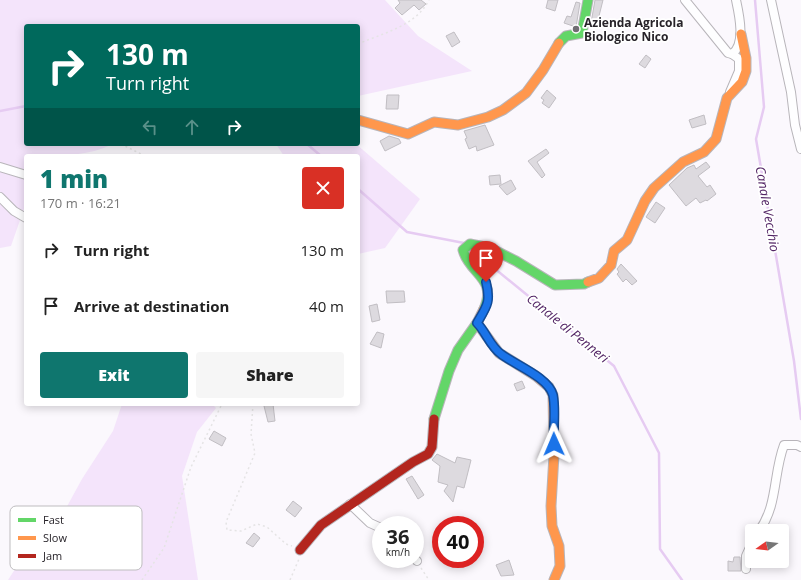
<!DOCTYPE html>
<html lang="en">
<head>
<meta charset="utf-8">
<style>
  :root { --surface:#fff; --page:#f6f6f6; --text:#222; --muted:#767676; --accent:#0f766e }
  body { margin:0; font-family:"Open Sans",sans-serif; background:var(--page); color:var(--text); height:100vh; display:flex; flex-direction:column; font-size:15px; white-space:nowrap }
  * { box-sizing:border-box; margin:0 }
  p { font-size:13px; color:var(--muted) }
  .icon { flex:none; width:22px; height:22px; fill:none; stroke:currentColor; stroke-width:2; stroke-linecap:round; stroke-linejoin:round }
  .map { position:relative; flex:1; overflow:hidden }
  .side { position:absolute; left:24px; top:154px; width:336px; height:252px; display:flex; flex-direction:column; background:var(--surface); border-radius:4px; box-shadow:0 2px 10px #0003 }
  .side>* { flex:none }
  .hud { position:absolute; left:24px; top:24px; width:336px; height:122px; border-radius:4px; box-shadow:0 2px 10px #0003; background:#00695c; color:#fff; overflow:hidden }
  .needle { width:26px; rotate:256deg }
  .controls { position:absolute; left:745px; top:524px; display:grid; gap:8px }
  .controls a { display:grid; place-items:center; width:44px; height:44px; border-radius:4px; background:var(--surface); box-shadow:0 2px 10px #0003; font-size:20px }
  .speed { position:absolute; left:372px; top:516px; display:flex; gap:8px; font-size:20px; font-weight:700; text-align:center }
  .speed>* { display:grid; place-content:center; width:52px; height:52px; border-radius:50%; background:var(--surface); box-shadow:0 2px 10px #0003; line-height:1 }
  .speed small { font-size:10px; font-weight:400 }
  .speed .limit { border:6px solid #d22; background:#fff; color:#111 }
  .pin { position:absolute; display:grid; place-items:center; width:34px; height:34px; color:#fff; margin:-41px -17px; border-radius:50% 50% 50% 0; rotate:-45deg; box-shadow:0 0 4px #0007 }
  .pin .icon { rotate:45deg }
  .me { position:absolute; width:44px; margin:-22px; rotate:359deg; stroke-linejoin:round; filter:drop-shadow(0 0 3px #0008) }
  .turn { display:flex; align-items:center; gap:14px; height:84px; padding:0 16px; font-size:18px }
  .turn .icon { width:52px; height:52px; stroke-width:2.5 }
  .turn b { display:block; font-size:28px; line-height:34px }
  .lanes { display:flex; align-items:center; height:38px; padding:0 16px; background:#0003; justify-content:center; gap:20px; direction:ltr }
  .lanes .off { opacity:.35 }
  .round { display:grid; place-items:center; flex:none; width:42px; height:42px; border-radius:4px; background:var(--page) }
  .overview { display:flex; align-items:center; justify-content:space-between; height:68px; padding:0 16px }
  h1 { font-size:24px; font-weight:800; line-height:30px; color:var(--accent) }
  .button { display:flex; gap:8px; margin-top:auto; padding:8px 16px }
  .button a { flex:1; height:46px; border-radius:4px; background:var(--accent); color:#fff; font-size:16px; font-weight:800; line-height:46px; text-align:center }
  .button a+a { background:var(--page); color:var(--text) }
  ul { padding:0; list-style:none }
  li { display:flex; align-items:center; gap:12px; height:56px; padding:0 16px }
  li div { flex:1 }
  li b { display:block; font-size:15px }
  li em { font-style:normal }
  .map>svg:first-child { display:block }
  .green { fill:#f4e4fb }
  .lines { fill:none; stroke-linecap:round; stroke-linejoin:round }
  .stream { stroke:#e6cbf2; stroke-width:2.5 }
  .building { fill:#dddadf; stroke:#c1bec3 }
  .street-casing { stroke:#b8b5ba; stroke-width:10 }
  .fast-casing { stroke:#b8b5ba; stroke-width:11 }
  .slow-casing { stroke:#b8b5ba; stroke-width:11 }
  .jam-casing { stroke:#b8b5ba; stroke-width:11 }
  .path { stroke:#e5e4e5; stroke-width:1.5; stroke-dasharray:2 3; stroke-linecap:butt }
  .street { stroke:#fefeff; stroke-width:8 }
  .fast { stroke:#63d668; stroke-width:9 }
  .slow { stroke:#ff974d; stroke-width:9 }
  .jam { stroke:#b3261e; stroke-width:9 }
  .route-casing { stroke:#114b97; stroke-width:10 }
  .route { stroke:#1a73e8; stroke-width:7 }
  .poi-dot { fill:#716e73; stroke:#fff; stroke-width:1.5 }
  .labels { text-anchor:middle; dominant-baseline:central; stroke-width:3.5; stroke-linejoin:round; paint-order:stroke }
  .poi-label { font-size:12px; font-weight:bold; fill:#272329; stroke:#fff; text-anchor:start }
  .water-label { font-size:13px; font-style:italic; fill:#532565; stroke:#fff }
  .key { fill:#fff; stroke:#bebdbf; stroke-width:1 }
  .key-label { font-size:11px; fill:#272329 }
</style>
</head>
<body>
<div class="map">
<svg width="801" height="580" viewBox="0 0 801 580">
  <rect width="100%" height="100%" fill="#fbf8fd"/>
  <g class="green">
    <path d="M0,0H385L418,36L472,71L358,96V26H26V144H113C87,157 55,156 26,156V203L11,246L0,248Z"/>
    <polygon points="276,144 356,144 420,199 385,248 358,254 358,156 284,156"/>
    <polygon points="122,404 212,404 216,408 197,432 182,476 198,580 8,580 34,540 53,532 82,479 113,431"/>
  </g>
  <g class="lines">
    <g class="stream">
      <polyline points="755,0 764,107 756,139 794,361 801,419"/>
      <polyline points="0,111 26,106"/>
      <polyline points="307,144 321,156"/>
      <polyline points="358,189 407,232 464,243"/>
      <polyline points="472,250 614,366 659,453 660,549 682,580"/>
    </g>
  </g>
  <g class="building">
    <polygon points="398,0 421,0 426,4 419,10 414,5 402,15 395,8 400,3"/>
    <polygon points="548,0 558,0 555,11 546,8"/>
    <polygon points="595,0 603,0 597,24 591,23"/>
    <polygon points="576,2 580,3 576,27 564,23 567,16 571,17"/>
    <polygon points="454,32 460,42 452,47 446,36"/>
    <polygon points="646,55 651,59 645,68 639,64"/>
    <polygon points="547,90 556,98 549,108 542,103 544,100 541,98"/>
    <polygon points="387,95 399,95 398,109 386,109"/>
    <polygon points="704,115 706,124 692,128 689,120"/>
    <polygon points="485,125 494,145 477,151 476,146 469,149 465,139 467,138 464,131"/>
    <polygon points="389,136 399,139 401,143 385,151 380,141"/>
    <polygon points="546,149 549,153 537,162 545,175 542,178 528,161"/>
    <polygon points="706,162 710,167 698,176 707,187 710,185 716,194 707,201 706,200 700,203 696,198 686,206 669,185 687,168 694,165 696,169"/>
    <polygon points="500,175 501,184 490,185 489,176"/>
    <polygon points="511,180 516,189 507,195 499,186"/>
    <polygon points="656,202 665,208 655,223 646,217"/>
    <polygon points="621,264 637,281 632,285 626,279 623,282 617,274 619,272 617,269"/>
    <polygon points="386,291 404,291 405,302 387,303"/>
    <polygon points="377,304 380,320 372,322 369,306"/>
    <polygon points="377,332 384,334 381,348 370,344"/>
    <polygon points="522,381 525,388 517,391 514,384"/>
    <polygon points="266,404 273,404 275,421 268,422 264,406"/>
    <polygon points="214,431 226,438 222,446 209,439"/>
    <polygon points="437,454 455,463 457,457 471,460 464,488 457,486 453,502 444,491 448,485 438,482 440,466 432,460"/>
    <polygon points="412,476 424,495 418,499 406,479"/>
    <polygon points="293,501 302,508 295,517 286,510"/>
    <polygon points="254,533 260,538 253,547 246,543"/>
    <polygon points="734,557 740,557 741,571 728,571 728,561 733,562"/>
    <polygon points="509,560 514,575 501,576 496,565"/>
  </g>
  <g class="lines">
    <defs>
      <g id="street">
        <polyline points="685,0 728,53 732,54 739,59 739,71 730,92"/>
        <polyline points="771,0 791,92 795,125 801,149"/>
        <path d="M732,54C746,44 739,14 736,0"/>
        <polyline points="0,167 26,175"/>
        <polyline points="0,197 14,211 26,218"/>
        <polyline points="350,504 370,523 381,528"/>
        <path d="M759,531C778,505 773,474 784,445H797L801,447"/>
        <polyline points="415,559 417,561"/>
        <polyline points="746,569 746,556 752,543"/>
      </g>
      <g id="fast">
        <polyline points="559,43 566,36 582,33 588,0"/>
        <path d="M484,309C497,279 472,275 464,253L463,250L470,244L490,248L516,261L555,285L584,284L588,282"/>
        <polyline points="434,419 449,371 458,350 477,323"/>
      </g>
      <g id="slow">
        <polyline points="358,120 408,134 434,122 458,125 488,117 503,110 526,93 543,70 559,43"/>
        <polyline points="588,282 599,278 611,265 614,251 627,240 645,201 654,188 683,162 704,152 716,139 727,98 742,82 746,71 746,58 741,34"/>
        <polyline points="484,309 477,323 499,353 536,376 549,387 553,395 554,455 551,506 552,526 559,546 560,566 554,580"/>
      </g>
      <polyline id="jam" points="300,550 321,525 413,462 428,454 432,447 434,419"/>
    </defs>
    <use href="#street" class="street-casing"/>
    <use href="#fast" class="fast-casing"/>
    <use href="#slow" class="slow-casing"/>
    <use href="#jam" class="jam-casing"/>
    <g class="path">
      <path d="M358,44C383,33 416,26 429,0"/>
      <polyline points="121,144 145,156"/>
      <polyline points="253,404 251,434 255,453 226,522 227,530 241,531 257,524 267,527 286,544 292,546"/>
      <polyline points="421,568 429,580"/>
      <polyline points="142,580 164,548 191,467 222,404"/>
      <polyline points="290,580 299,559"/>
    </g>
    <use href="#street" class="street"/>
    <use href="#fast" class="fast"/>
    <use href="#slow" class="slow"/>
    <use href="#jam" class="jam"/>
  </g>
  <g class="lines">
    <defs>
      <path id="route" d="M486,282C491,302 487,306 477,323C486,332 490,346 501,354C515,365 548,377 553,395C556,410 553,428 554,444"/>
    </defs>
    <use href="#route" class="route-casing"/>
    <use href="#route" class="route"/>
  </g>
  <circle class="poi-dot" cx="576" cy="29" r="4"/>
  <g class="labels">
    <g class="poi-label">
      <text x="584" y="22">Azienda Agricola<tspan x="584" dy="14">Biologico Nico</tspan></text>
    </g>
    <g class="water-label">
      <text transform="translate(768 209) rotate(80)">Canale Vecchio</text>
      <text transform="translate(568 328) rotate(39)">Canale di Penneri</text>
    </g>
  </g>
  <rect x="10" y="506" width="132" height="64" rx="6" class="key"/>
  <rect x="18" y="518" width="18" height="4" fill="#63d668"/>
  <rect x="18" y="536" width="18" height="4" fill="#ff974d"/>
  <rect x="18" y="554" width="18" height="4" fill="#b3261e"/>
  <g class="key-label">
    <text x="43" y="524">Fast</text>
    <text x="43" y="542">Slow</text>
    <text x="43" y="560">Jam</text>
  </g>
</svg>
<div class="controls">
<a><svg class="needle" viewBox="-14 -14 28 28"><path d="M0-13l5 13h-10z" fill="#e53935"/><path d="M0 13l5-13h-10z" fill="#767676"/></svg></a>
</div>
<div class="speed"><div>36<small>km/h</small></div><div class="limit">40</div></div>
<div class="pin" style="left:486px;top:282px;background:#d93025"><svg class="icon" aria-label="arrive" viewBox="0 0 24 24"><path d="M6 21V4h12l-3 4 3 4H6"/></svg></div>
<svg class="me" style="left:554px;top:444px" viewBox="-20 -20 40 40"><path d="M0-17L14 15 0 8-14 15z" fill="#1a73e8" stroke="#fff" stroke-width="4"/></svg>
<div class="hud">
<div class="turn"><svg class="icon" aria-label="right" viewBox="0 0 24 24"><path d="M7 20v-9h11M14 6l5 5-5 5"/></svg><div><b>130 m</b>Turn right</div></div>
<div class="lanes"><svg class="icon off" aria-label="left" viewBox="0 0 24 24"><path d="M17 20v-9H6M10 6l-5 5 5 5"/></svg><svg class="icon off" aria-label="ahead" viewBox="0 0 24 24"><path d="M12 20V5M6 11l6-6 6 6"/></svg><svg class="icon" aria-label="right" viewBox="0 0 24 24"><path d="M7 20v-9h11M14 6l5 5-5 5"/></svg></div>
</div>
<section class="side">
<div class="overview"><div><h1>1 min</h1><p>170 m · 16:21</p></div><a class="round" style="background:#d93025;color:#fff"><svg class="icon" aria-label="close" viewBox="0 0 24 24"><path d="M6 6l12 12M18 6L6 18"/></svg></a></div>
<ul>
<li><svg class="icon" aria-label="right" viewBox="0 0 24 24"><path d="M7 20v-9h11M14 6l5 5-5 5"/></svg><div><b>Turn right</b></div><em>130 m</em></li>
<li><svg class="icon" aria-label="arrive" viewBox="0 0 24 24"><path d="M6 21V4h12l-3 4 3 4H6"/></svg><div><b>Arrive at destination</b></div><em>40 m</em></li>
</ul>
<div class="button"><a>Exit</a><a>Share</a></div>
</section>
</div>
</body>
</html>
